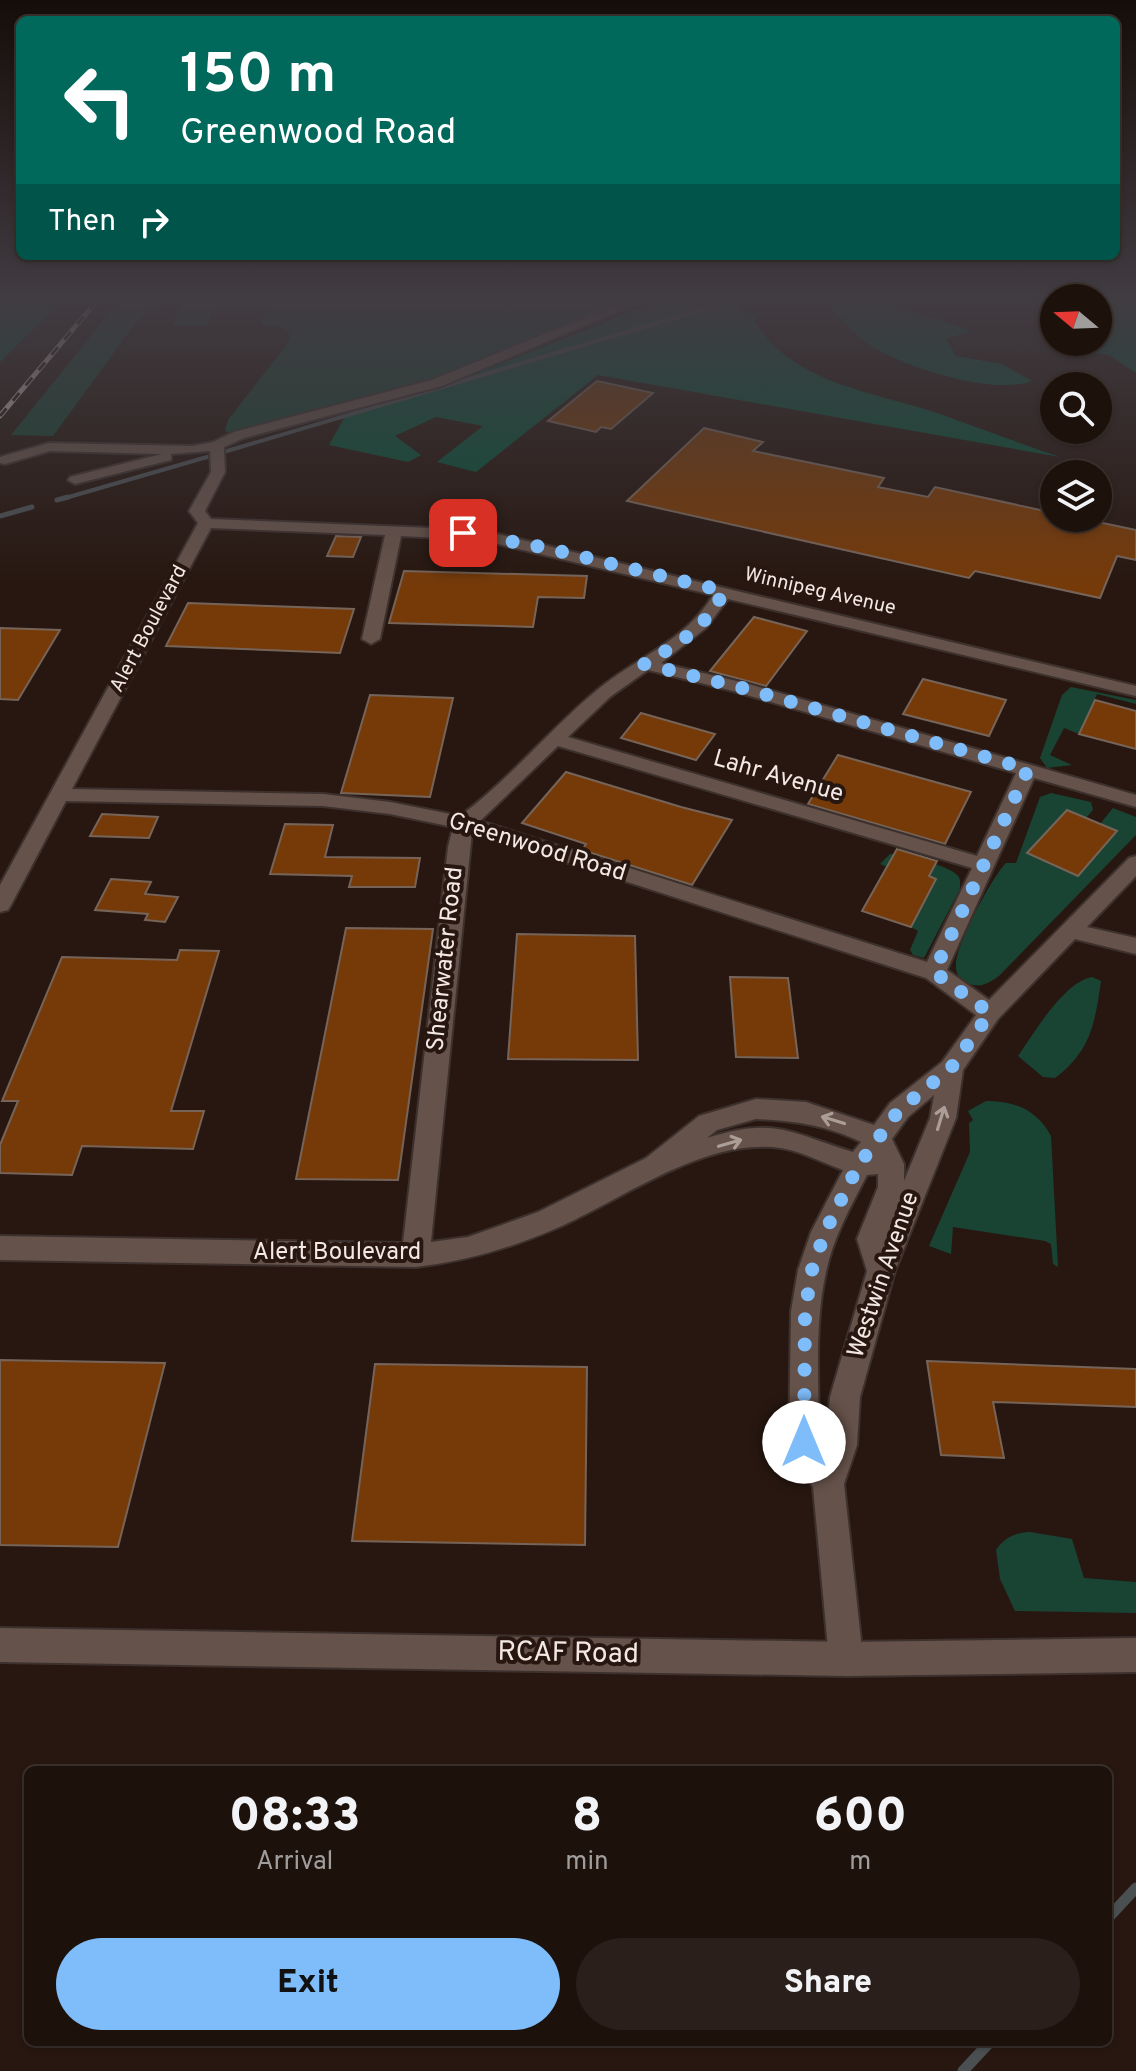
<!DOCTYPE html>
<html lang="en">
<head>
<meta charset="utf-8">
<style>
  :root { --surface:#1d110c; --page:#2a1f1a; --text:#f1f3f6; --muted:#a09d9d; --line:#3b312d; --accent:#7fbdfa }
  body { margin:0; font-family:Overpass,sans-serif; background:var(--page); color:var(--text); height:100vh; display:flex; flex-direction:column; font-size:30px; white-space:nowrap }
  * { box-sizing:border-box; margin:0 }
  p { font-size:26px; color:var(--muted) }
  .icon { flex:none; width:44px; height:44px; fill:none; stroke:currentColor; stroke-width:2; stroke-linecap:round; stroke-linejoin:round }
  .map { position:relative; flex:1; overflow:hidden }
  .panel { position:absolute; left:24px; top:1766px; width:1088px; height:280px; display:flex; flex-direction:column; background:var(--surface); border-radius:12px; box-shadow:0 2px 6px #0004,0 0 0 2px var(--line) }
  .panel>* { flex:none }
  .guide { position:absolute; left:16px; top:16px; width:1104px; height:244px; border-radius:12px; box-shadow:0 2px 6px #0004,0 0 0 2px var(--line); background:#00695c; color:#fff; overflow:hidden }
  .needle { width:52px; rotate:289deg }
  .controls { position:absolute; left:1040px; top:284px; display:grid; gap:16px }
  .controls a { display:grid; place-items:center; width:72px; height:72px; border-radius:50%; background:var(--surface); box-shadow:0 2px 6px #0004,0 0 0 2px var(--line); font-size:40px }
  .pin { position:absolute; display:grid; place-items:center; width:68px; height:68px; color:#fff; margin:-34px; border-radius:16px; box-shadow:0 4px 12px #0006 }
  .me { position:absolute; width:88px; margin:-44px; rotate:0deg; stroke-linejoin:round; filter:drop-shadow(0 0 6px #0008) }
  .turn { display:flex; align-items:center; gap:28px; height:168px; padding:0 32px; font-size:36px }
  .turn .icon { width:104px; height:104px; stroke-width:2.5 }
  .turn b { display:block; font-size:56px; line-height:68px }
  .then { display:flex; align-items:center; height:76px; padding:0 32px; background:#0003; gap:16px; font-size:30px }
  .eta { display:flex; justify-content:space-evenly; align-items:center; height:136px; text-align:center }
  .eta b { font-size:48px; font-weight:800; line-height:56px }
  .cta { display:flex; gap:16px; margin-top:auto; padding:16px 32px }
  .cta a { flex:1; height:92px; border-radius:48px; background:var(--accent); color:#111; font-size:32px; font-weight:800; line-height:92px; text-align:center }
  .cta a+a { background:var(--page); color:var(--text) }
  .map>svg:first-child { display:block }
  .green { fill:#194433 }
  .forest { fill:#0a4f38 }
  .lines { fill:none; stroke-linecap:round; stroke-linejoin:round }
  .stream-far2 { stroke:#4a4f52; stroke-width:4 }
  .stream-far1 { stroke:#4a4f52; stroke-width:5 }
  .stream { stroke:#4a4f52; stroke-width:11 }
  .building { fill:#763a09; stroke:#766459; stroke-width:2 }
  .minor-casing { stroke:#3d312e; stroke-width:4 }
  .secondary-casing { stroke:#3d312e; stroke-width:4 }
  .minor { fill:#65524a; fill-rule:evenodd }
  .secondary { fill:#65524a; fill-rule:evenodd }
  .rail-casing { stroke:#c3b7b1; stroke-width:5 }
  .rail { stroke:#271710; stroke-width:3; stroke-dasharray:10; stroke-linecap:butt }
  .oneway { stroke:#ac9d96 }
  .route { stroke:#7fbdfa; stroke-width:14; stroke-dasharray:0 25.2 }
  .labels { text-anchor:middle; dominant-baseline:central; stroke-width:8; stroke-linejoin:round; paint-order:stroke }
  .far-street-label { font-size:20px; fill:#f3e8e3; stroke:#271710 }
  .street-label { font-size:24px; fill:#f3e8e3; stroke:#271710 }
  .near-street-label { font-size:28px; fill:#f3e8e3; stroke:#271710 }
</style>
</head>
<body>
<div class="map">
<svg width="1136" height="2071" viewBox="0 0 1136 2071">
  <rect width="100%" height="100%" fill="#271710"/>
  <g class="green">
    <polygon points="123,296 636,296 440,377 231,433 225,431 228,420 284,348 290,338 288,331 278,326 261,324 266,308 214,310 206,326 173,325 184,298 164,297 134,325 53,436 11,435"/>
    <polygon points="1071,687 1136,700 1136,704 1097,694 1079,734 1064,728 1050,755 1072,765 1047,768 1040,758 1062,695"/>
    <path d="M1051,793L1091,802L1093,810L1086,818L1100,824L1113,808L1136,817V835L999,976C989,983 981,988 970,984C961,981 955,974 956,965C956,945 992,877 1006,863H1016L1040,797Z"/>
    <path d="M890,854C903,855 950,865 958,876C961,880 960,884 960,889L924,958L913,955L910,950L918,931L911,927L936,879L889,864L887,867L880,864Z"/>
    <path d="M1092,977L1101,981C1095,1023 1091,1051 1055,1078L1043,1077L1018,1056C1034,1033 1064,982 1092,977Z"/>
    <path d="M986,1101C1015,1101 1037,1110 1051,1136L1058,1267L1053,1264L1051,1244L1045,1241L953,1227L951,1254L929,1246L970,1152L969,1123L973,1120L968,1111Z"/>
    <path d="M1030,1532L1072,1539L1084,1578L1136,1582V1613L1015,1611L1000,1579L996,1550C1005,1537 1014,1533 1030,1532Z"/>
  </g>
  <g class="forest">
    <polygon points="0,296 67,296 0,362"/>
    <path d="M672,296H735L740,311L757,315L755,322C795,386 877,392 943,415C982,429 1021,444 1060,457L598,375L476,472L437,462L483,426L436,417L395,436L421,455L408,462L329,445L347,413L452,383Z"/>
    <path d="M831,296H898L901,298L897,306C920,318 948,319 971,332L946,338L956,356L1002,364L1032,381C993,396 904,367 870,345C854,334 841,320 829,305Z"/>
    <polygon points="1050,296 1123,296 1115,299 1127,304 1136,303 1136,373 1109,355 1083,352 1067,342 1098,342 1098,298 1054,299"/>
  </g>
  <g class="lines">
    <g class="stream-far2">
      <polyline points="227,451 748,296"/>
      <polyline points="62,499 207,457"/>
    </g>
    <g class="stream-far1">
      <polyline points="57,500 68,497"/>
      <polyline points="0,516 32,507"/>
    </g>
    <g class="stream">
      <polyline points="1108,1918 1136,1888"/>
      <polyline points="963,2071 990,2042"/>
    </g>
  </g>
  <g class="building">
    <polygon points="597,381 653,393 611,429 601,427 596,432 548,421"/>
    <polygon points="704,428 763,442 753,451 884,478 878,487 928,497 935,487 1054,513 1054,518 1079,518 1136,530 1136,560 1117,556 1100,598 975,571 969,578 627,501"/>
    <polygon points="336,536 361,537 353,557 327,556"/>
    <polygon points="404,571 587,576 584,598 538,597 533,627 389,623"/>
    <polygon points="188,603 354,609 340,653 166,646"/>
    <polygon points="754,617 807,631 766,686 710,671"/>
    <polygon points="0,628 60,630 18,700 0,699"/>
    <polygon points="923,679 1006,700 989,736 903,714"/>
    <polygon points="370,695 453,698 430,797 341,793"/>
    <polygon points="1095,700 1136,711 1136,749 1079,734"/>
    <polygon points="641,713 715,734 696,760 621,738"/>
    <polygon points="838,755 971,792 945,844 808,804"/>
    <polygon points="566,772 681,807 732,820 692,885 582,850 586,844 522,823"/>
    <polygon points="1067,810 1117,831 1078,876 1027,853"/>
    <polygon points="102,814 158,817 149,838 90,836"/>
    <polygon points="285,824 333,825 325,857 420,858 415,887 349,887 352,876 270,874"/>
    <polygon points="897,849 937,861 929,876 936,879 911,927 862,911"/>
    <polygon points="111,879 151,882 145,894 178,897 165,922 145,920 148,914 95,910"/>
    <polygon points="346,928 433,929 398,1180 296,1179"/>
    <polygon points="517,934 635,936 638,1060 508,1059"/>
    <polygon points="180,950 219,951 171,1111 204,1111 193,1149 82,1146 72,1175 0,1173 0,1145 18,1101 2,1101 62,957 177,960"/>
    <polygon points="730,977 788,978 798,1058 736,1057"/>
    <polygon points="0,1360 165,1363 118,1547 0,1545"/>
    <polygon points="927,1361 1136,1369 1136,1407 993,1402 1004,1458 941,1455"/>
    <polygon points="375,1364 587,1367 585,1545 352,1541"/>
  </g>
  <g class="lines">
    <defs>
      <path id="minor" d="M637,296H654L442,386L244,438L224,447L225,472L205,511L211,519L481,530L1136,686V696L728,599L706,628L661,663L745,683L1136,795V807L1034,778L947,970L989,1000L1129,858L1136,856V876L1087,927L1136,938V954L1075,939L998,1019L963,1070L956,1118L895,1271L860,1397L857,1445L844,1484L863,1659L858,1671L846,1676L834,1671L829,1659L813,1487L789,1442L791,1311L798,1270L811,1232L843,1170C820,1162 798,1149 773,1147C698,1142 623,1199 557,1228C511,1248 466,1261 416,1267L0,1260V1236L403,1243L448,847L453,827L390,814L323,806L66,801L11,905L8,910L0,912V885L198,523L189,511L211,472L210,451L171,454V460L75,484L68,480L70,477L162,454L50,451L5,464L0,463V457L49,443L192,446L213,442L234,432L432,380ZM211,528L385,535L362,639L371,644L380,639L401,536L481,540L713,595C686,641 635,658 596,691C549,730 510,779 460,816L390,802L323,794L72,789ZM648,670L733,691L1016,773L977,856L568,737L610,697ZM558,746L972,868L927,962L480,821ZM472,832L926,978L976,1015L942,1062L890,1103L874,1125L806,1102L756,1099L699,1116L646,1158L538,1212L468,1237L431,1242ZM934,1095L930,1118L904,1181V1164L892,1139L908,1117ZM756,1119C794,1121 826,1125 861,1142L853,1152C791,1133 775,1116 707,1138L717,1130ZM878,1174V1187L857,1239L867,1271L830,1397L825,1449L819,1440C819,1384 814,1326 826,1272C833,1238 851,1206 867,1175Z"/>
      <polygon id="secondary" points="0,1628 846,1642 1136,1638 1136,1672 846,1676 0,1662"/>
    </defs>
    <use href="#minor" class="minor-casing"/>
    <use href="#secondary" class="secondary-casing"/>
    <use href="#minor" class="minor"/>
    <use href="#secondary" class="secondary"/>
    <defs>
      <polyline id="rail" points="0,416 101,296"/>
    </defs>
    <use href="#rail" class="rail-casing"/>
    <use href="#rail" class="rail"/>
  </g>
  <defs><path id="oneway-shaft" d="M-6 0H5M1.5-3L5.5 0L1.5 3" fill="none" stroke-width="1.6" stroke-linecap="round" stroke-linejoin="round" transform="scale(2)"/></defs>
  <g class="oneway">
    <use href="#oneway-shaft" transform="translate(941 1118) rotate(-73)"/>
    <use href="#oneway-shaft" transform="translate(833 1120) rotate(-163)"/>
    <use href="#oneway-shaft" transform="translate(730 1143) rotate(-16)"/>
  </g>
  <linearGradient id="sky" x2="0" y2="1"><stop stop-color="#150d09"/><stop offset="0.51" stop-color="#413c42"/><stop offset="1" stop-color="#413c42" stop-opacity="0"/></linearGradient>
  <rect width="1136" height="586" fill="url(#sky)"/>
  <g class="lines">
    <path class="route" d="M463,533L542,547L724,591C705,629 679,643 644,664L739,687L1028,769L934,972L990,1013L951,1068L899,1110L858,1166L825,1232L812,1270L805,1311L804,1442"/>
  </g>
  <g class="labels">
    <g class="far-street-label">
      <text transform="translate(820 592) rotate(13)">Winnipeg Avenue</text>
      <text transform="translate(149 629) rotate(-62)">Alert Boulevard</text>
    </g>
    <g class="street-label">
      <text transform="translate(778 777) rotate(16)">Lahr Avenue</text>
      <text transform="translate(537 848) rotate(17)">Greenwood Road</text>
      <text transform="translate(446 959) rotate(-84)">Shearwater Road</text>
      <text x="337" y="1253">Alert Boulevard</text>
      <text transform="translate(884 1275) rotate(-71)">Westwin Avenue</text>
    </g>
    <g class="near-street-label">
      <text transform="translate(568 1654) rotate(1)">RCAF Road</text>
    </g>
  </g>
</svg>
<div class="controls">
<a><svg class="needle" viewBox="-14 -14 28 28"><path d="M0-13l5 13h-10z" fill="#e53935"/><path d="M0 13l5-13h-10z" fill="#a09d9d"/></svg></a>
<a><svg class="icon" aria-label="search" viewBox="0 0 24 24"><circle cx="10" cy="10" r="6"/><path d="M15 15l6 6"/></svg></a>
<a><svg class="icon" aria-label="layers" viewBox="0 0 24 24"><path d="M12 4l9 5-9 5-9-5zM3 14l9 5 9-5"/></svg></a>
</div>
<div class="pin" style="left:463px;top:533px;background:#d93025"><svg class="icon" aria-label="arrive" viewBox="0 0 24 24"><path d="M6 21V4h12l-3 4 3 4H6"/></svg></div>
<svg class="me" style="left:804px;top:1442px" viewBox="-20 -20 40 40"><circle r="19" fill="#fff"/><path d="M0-13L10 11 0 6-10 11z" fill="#7fbdfa"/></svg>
<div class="guide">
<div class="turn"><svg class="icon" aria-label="left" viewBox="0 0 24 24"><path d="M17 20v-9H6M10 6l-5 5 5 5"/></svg><div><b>150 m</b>Greenwood Road</div></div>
<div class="then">Then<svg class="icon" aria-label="right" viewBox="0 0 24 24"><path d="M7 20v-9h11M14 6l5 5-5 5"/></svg></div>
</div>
<section class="panel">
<div class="eta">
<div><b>08:33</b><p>Arrival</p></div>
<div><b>8</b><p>min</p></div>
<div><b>600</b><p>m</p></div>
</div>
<div class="cta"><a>Exit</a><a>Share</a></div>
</section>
</div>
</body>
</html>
